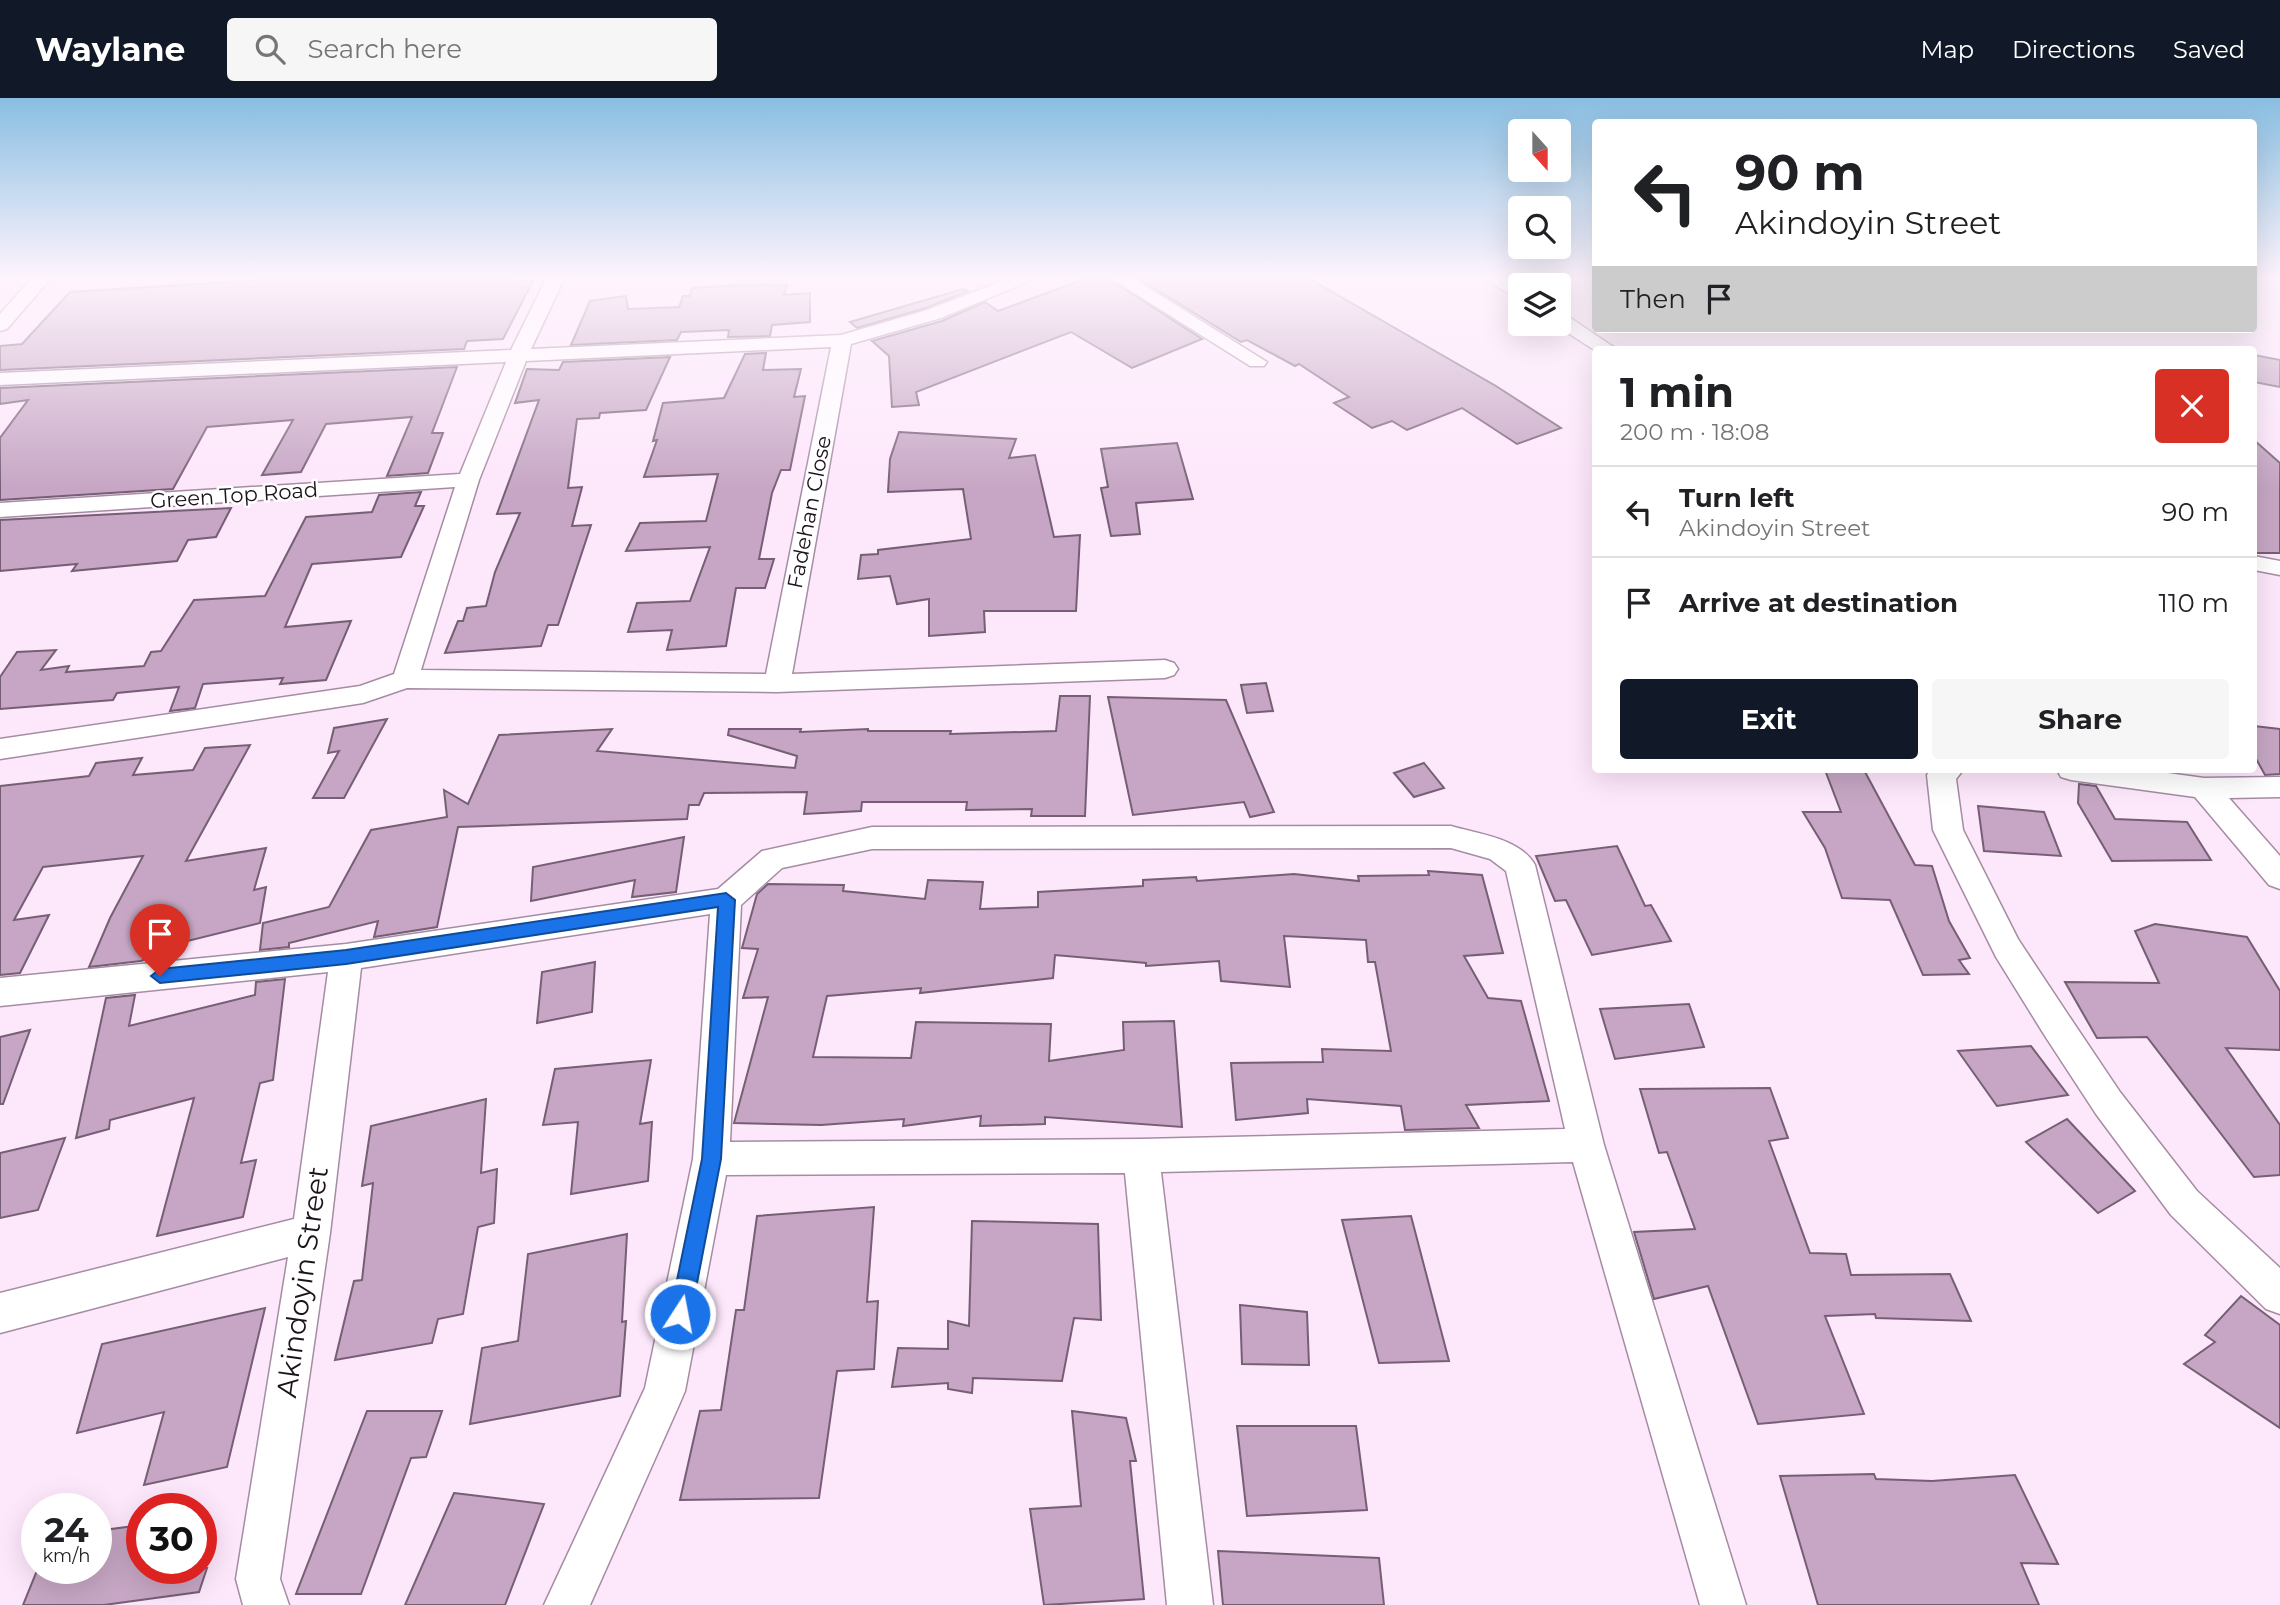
<!DOCTYPE html>
<html lang="en">
<head>
<meta charset="utf-8">
<style>
  :root { --surface:#fff; --page:#f6f6f6; --text:#202124; --muted:#757577; --line:#e0e0e0; --accent:#111827 }
  body { margin:0; font-family:Montserrat,sans-serif; background:var(--page); color:var(--text); height:100vh; display:flex; flex-direction:column; font-size:26px; white-space:nowrap }
  * { box-sizing:border-box; margin:0 }
  p { font-size:23px; color:var(--muted) }
  .icon { flex:none; width:38px; height:38px; fill:none; stroke:currentColor; stroke-width:2; stroke-linecap:round; stroke-linejoin:round }
  .map { position:relative; flex:1; overflow:hidden }
  .side { position:absolute; left:1592px; top:248px; width:665px; height:427px; display:flex; flex-direction:column; background:var(--surface); border-radius:7px; box-shadow:0 7px 28px #0002 }
  .side>* { flex:none }
  .top-card { position:absolute; left:1592px; top:21px; width:665px; height:214px; border-radius:7px; box-shadow:0 7px 28px #0002; background:#fff; color:var(--text); overflow:hidden }
  .needle { width:46px; rotate:159deg }
  .controls { position:absolute; left:1508px; top:21px; display:grid; gap:14px }
  .controls a { display:grid; place-items:center; width:63px; height:63px; border-radius:7px; background:var(--surface); box-shadow:0 7px 28px #0002; font-size:35px }
  .speed { position:absolute; left:21px; top:1395px; display:flex; gap:14px; font-size:35px; font-weight:700; text-align:center }
  .speed>* { display:grid; place-content:center; width:91px; height:91px; border-radius:50%; background:var(--surface); box-shadow:0 7px 28px #0002; line-height:1 }
  .speed small { font-size:18px; font-weight:400 }
  .speed .limit { border:10px solid #d22; background:#fff; color:#111 }
  .pin { position:absolute; display:grid; place-items:center; width:60px; height:60px; color:#fff; margin:-72px -30px; border-radius:50% 50% 50% 0; rotate:-45deg; box-shadow:0 0 7px #0007 }
  .pin .icon { rotate:45deg }
  .me { position:absolute; width:77px; margin:-38px; rotate:11deg; stroke-linejoin:round; filter:drop-shadow(0 0 5px #0008) }
  .turn { display:flex; align-items:center; gap:24px; height:147px; padding:0 28px; font-size:32px }
  .turn .icon { width:91px; height:91px; stroke-width:2.5 }
  .turn b { display:block; font-size:49px; line-height:60px }
  .then { display:flex; align-items:center; height:66px; padding:0 28px; background:#0003; gap:14px; font-size:26px }
  .round { display:grid; place-items:center; flex:none; width:74px; height:74px; border-radius:7px; background:var(--page) }
  .headline { display:flex; align-items:center; justify-content:space-between; height:119px; padding:0 28px }
  h1 { font-size:42px; font-weight:700; line-height:52px }
  .cta { display:flex; gap:14px; margin-top:auto; padding:14px 28px }
  .cta a { flex:1; height:80px; border-radius:7px; background:var(--accent); color:#fff; font-size:28px; font-weight:700; line-height:80px; text-align:center }
  .cta a+a { background:var(--page); color:var(--text) }
  ul { padding:0; list-style:none }
  li { display:flex; align-items:center; gap:21px; height:91px; padding:0 28px; border-top:2px solid var(--line) }
  li div { flex:1 }
  li b { display:block; font-size:26px }
  li em { font-style:normal }
  header { display:flex; align-items:center; gap:42px; box-sizing:border-box; height:98px; padding:0 35px; background:var(--accent); color:#fff }
  header strong { font-size:33px }
  nav { display:flex; gap:38px; margin-inline-start:auto; font-size:24px }
  .search { width:490px; height:63px; background:var(--page); display:flex; align-items:center; gap:18px; box-sizing:border-box; padding:0 24px; border-radius:7px; color:var(--muted); font-size:26px }
  .map>svg:first-child { display:block }
  .building { fill:#c6a6c4; stroke:#765f75; stroke-width:2 }
  .lines { fill:none; stroke-linecap:round; stroke-linejoin:round }
  .street-casing { stroke:#a58ca3; stroke-width:3 }
  .street { fill:#fff; fill-rule:evenodd }
  .route { fill:#1a73e8; stroke:#114b97; stroke-width:2 }
  .labels { text-anchor:middle; dominant-baseline:central; stroke-width:5; stroke-linejoin:round; paint-order:stroke }
  .far-street-label { font-size:21px; fill:#1c131b; stroke:#fff }
  .near-street-label { font-size:28px; fill:#1c131b; stroke:#fff }
</style>
</head>
<body>
<header>
<strong>Waylane</strong>
<div class="search"><svg class="icon" aria-label="search" viewBox="0 0 24 24"><circle cx="10" cy="10" r="6"/><path d="M15 15l6 6"/></svg>Search here</div>
<nav><a>Map</a><a>Directions</a><a>Saved</a></nav>
</header>
<div class="map">
<svg width="2280" height="1507" viewBox="0 0 2280 1507">
  <rect width="100%" height="100%" fill="#fde7fb"/>
  <g class="building">
    <polygon points="310,179 533,183 503,241 467,243 464,251 0,272 0,248 22,246 70,194"/>
    <polygon points="1090,179 1106,179 1202,241 1132,270 1071,234 916,294 919,307 892,309 889,258 872,243 942,223 985,204 998,213"/>
    <polygon points="1136,179 1306,179 1496,288 1561,330 1517,346 1462,310 1407,332 1392,323 1372,330 1334,305 1349,299 1299,266 1295,268 1247,242 1241,244"/>
    <polygon points="739,187 787,187 784,197 810,195 810,224 772,227 770,238 728,239 729,232 681,234 677,242 571,247 590,203 626,198 628,211 679,209 683,198 690,198 692,190"/>
    <polygon points="963,191 968,193 926,210 857,230 850,224"/>
    <polygon points="766,255 763,272 801,271 794,299 805,298 790,372 781,372 772,395 759,461 774,461 765,490 736,490 726,548 667,552 672,532 628,534 637,505 690,503 710,449 626,453 640,425 706,423 718,376 644,379 657,342 653,343 663,305 724,300 745,256"/>
    <polygon points="2254,257 2280,262 2280,289 2254,284"/>
    <polygon points="670,259 646,312 600,315 599,320 577,321 568,390 582,389 572,428 591,427 558,527 548,527 541,548 445,555 458,523 463,523 467,510 486,508 495,474 520,415 497,416 539,302 515,305 527,271 559,272 563,264"/>
    <polygon points="457,269 432,335 443,335 428,375 387,378 412,319 326,326 301,374 262,377 293,322 207,329 173,391 0,402 0,340 28,302 0,306 0,290"/>
    <polygon points="899,334 1016,341 1009,360 1035,357 1054,439 1080,437 1076,513 984,513 985,534 929,538 929,501 897,506 890,478 858,481 861,457 878,456 878,452 971,441 963,391 888,394 890,361"/>
    <polygon points="2254,342 2280,365 2280,455 2254,455"/>
    <polygon points="1177,345 1193,401 1136,405 1140,436 1111,438 1101,390 1108,389 1101,351"/>
    <polygon points="421,394 415,408 424,408 401,459 312,466 285,529 351,523 326,582 280,586 283,580 203,586 195,610 170,613 179,589 117,595 113,602 0,611 0,579 17,554 56,552 41,572 69,568 66,574 144,568 151,554 161,553 194,502 265,498 306,419 372,414 379,397"/>
    <polygon points="231,410 216,439 188,442 177,463 72,473 77,466 0,473 0,422"/>
    <polygon points="1266,585 1273,613 1247,615 1241,587"/>
    <polygon points="1060,598 1090,598 1085,718 1031,718 1032,711 966,712 967,704 862,704 861,713 804,716 807,694 704,695 699,707 689,707 687,721 458,729 437,829 374,839 378,823 289,845 289,849 260,852 263,825 329,809 371,732 447,719 444,692 468,706 499,637 612,631 597,653 795,670 797,658 728,637 729,631 801,631 800,634 868,631 868,633 951,633 950,636 1056,633"/>
    <polygon points="1108,599 1226,602 1274,714 1250,719 1244,704 1133,717"/>
    <polygon points="387,621 344,700 313,700 339,653 328,655 334,630"/>
    <polygon points="2254,628 2280,631 2280,676 2265,677 2254,657"/>
    <polygon points="250,647 186,763 266,750 254,792 266,789 260,825 151,852 148,860 141,863 89,869 110,820 143,758 43,769 14,822 49,817 20,875 0,877 0,688 89,678 96,665 142,660 133,677 193,672 205,650"/>
    <polygon points="1424,665 1444,690 1414,699 1394,675"/>
    <polygon points="1825,672 1864,672 1915,767 1932,768 1949,823 1970,860 1959,862 1969,876 1923,877 1890,802 1842,800 1825,750 1803,714 1841,714"/>
    <polygon points="2079,686 2096,688 2115,721 2187,724 2211,762 2112,763 2078,705"/>
    <polygon points="1978,708 2044,714 2061,758 1984,753"/>
    <polygon points="684,739 676,794 632,799 635,782 531,803 533,769"/>
    <polygon points="1617,748 1645,808 1651,807 1671,843 1592,857 1566,802 1555,803 1536,758"/>
    <polygon points="1428,773 1482,777 1503,855 1464,858 1488,900 1521,903 1549,1003 1466,1007 1479,1030 1405,1032 1401,1008 1307,1001 1308,1015 1236,1022 1231,965 1323,964 1322,951 1391,953 1375,864 1368,864 1366,842 1284,838 1290,889 1221,883 1219,863 1146,868 1146,865 1055,857 1053,880 920,895 921,890 827,898 813,959 911,960 916,924 1051,926 1049,963 1124,952 1123,924 1174,923 1182,1029 1045,1019 1045,1026 980,1028 981,1018 903,1028 904,1021 821,1027 734,1025 768,899 743,900 758,851 742,850 757,796 768,786 844,787 843,793 925,801 928,782 983,784 980,811 1038,809 1038,794 1143,788 1143,782 1196,779 1197,783 1294,776 1359,783 1358,778 1429,777"/>
    <polygon points="2155,826 2247,839 2280,893 2280,952 2226,950 2280,1027 2280,1077 2254,1079 2147,939 2097,940 2065,884 2159,885 2135,833"/>
    <polygon points="595,864 592,914 537,925 542,874"/>
    <polygon points="285,881 273,982 260,985 241,1065 256,1062 243,1119 157,1138 194,1000 110,1022 109,1031 76,1040 106,900 135,897 129,928 255,897 256,884"/>
    <polygon points="1689,906 1704,949 1615,961 1600,911"/>
    <polygon points="30,932 3,1006 0,1006 0,939"/>
    <polygon points="2031,948 2068,997 1997,1008 1958,953"/>
    <polygon points="651,962 640,1026 652,1024 648,1083 571,1096 578,1024 543,1027 555,971"/>
    <polygon points="1770,990 1788,1040 1769,1043 1810,1155 1846,1156 1851,1177 1950,1176 1971,1223 1876,1220 1875,1216 1825,1218 1864,1316 1758,1326 1708,1188 1654,1201 1634,1134 1695,1131 1667,1054 1659,1055 1640,991"/>
    <polygon points="486,1001 481,1075 497,1071 494,1125 478,1129 463,1216 438,1221 432,1245 335,1262 354,1183 362,1182 373,1085 362,1088 371,1028"/>
    <polygon points="2067,1021 2135,1093 2098,1115 2026,1044"/>
    <polygon points="65,1040 38,1112 0,1120 0,1055"/>
    <polygon points="874,1109 867,1204 878,1203 874,1271 837,1273 819,1400 680,1402 700,1313 721,1312 736,1212 744,1212 757,1118"/>
    <polygon points="1411,1118 1449,1263 1379,1265 1342,1122"/>
    <polygon points="972,1123 1098,1126 1101,1222 1074,1220 1062,1283 973,1280 972,1295 948,1291 948,1285 892,1289 898,1250 948,1251 948,1223 969,1228"/>
    <polygon points="627,1136 622,1224 626,1223 620,1298 470,1326 482,1250 518,1243 528,1156"/>
    <polygon points="2241,1198 2280,1227 2280,1330 2184,1266 2215,1244 2205,1237"/>
    <polygon points="1240,1207 1307,1214 1309,1267 1242,1266"/>
    <polygon points="265,1210 227,1369 144,1387 164,1314 77,1335 102,1246"/>
    <polygon points="367,1313 442,1313 426,1359 411,1360 361,1496 296,1496"/>
    <polygon points="1072,1313 1126,1320 1136,1363 1130,1363 1144,1501 1044,1507 1030,1411 1081,1408"/>
    <polygon points="1237,1328 1356,1328 1367,1412 1247,1418"/>
    <polygon points="1874,1376 1876,1381 1932,1383 2015,1377 2058,1466 2021,1465 2039,1507 1818,1507 1780,1378"/>
    <polygon points="454,1395 544,1406 505,1507 405,1507"/>
    <polygon points="142,1427 142,1470 207,1470 199,1494 104,1507 23,1507 38,1470 96,1470 96,1433"/>
    <polygon points="1218,1453 1379,1460 1384,1507 1223,1507"/>
  </g>
  <g class="lines">
    <defs>
      <g id="street">
        <polygon points="33,179 52,179 7,231 0,233 0,216"/>
        <path d="M547,179H565L531,251L841,237L927,212L1013,179H1039L941,220L851,246L792,576L1165,562L1174,565L1178,571L1174,577L1165,580L777,594L407,590L363,605L0,661V641L360,588L394,576L455,389L0,419V405L460,376L506,264L0,287V275L511,252ZM831,249L766,576L421,572L479,382L526,263Z"/>
        <polygon points="1109,179 1131,179 1267,264 1264,268 1250,268"/>
        <polygon points="1481,179 1503,179 1521,190 1521,203"/>
        <polygon points="1559,215 1566,217 1618,252 1596,253 1554,226 1559,226"/>
        <polygon points="2254,458 2280,463 2280,477 2254,472"/>
        <polygon points="1930,672 1963,672 1956,681 1963,732 2018,841 2069,918 2120,994 2197,1093 2280,1170 2280,1216 2266,1211 2171,1117 2096,1016 2045,938 1996,859 1933,732 1927,677"/>
        <polygon points="2057,672 2146,672 2204,680 2280,679 2280,699 2229,700 2280,758 2280,791 2269,787 2195,699 2071,682 2061,679"/>
        <path d="M1451,728C1478,736 1520,740 1535,767L1604,1047L1746,1507H1700L1573,1064L1161,1074L1213,1507H1167L1125,1075L726,1077L685,1293L679,1307L590,1507H544L645,1290L693,1061L710,816L361,870L330,1135L280,1481L289,1507H243L236,1481L288,1159L0,1235V1195L294,1121L328,874L0,908V880L346,846L718,791L762,753L872,729ZM1451,750L1490,761L1506,773L1565,1031L1141,1041L730,1044L741,807L782,770L872,751Z"/>
      </g>
    </defs>
    <use href="#street" class="street-casing"/>
    <use href="#street" class="street"/>
  </g>
  <linearGradient id="sky" x2="0" y2="1"><stop stop-color="#89bee2"/><stop offset="0.46" stop-color="#fef4fd"/><stop offset="1" stop-color="#fef4fd" stop-opacity="0"/></linearGradient>
  <rect width="2280" height="390" fill="url(#sky)"/>
  <polygon class="route" points="726,795 735,802 721,1061 691,1216 688,1223 680,1226 673,1223 670,1216 702,1061 718,809 346,866 160,885 151,878 160,871 346,852"/>
  <g class="labels">
    <g class="far-street-label">
      <text transform="translate(234 397) rotate(-4)">Green Top Road</text>
      <text transform="translate(809 414) rotate(-79)">Fadehan Close</text>
    </g>
    <g class="near-street-label">
      <text transform="translate(302 1184) rotate(-82)">Akindoyin Street</text>
    </g>
  </g>
</svg>
<div class="controls">
<a><svg class="needle" viewBox="-14 -14 28 28"><path d="M0-13l5 13h-10z" fill="#e53935"/><path d="M0 13l5-13h-10z" fill="#757577"/></svg></a>
<a><svg class="icon" aria-label="search" viewBox="0 0 24 24"><circle cx="10" cy="10" r="6"/><path d="M15 15l6 6"/></svg></a>
<a><svg class="icon" aria-label="layers" viewBox="0 0 24 24"><path d="M12 4l9 5-9 5-9-5zM3 14l9 5 9-5"/></svg></a>
</div>
<div class="speed"><div>24<small>km/h</small></div><div class="limit">30</div></div>
<div class="pin" style="left:160px;top:878px;background:#d93025"><svg class="icon" aria-label="arrive" viewBox="0 0 24 24"><path d="M6 21V4h12l-3 4 3 4H6"/></svg></div>
<svg class="me" style="left:680px;top:1216px" viewBox="-20 -20 40 40"><circle r="17" fill="#1a73e8" stroke="#fff" stroke-width="3"/><path d="M0-11L8 9 0 5-8 9z" fill="#fff"/></svg>
<div class="top-card">
<div class="turn"><svg class="icon" aria-label="left" viewBox="0 0 24 24"><path d="M17 20v-9H6M10 6l-5 5 5 5"/></svg><div><b>90 m</b>Akindoyin Street</div></div>
<div class="then">Then<svg class="icon" aria-label="arrive" viewBox="0 0 24 24"><path d="M6 21V4h12l-3 4 3 4H6"/></svg></div>
</div>
<section class="side">
<div class="headline"><div><h1>1 min</h1><p>200 m · 18:08</p></div><a class="round" style="background:#d93025;color:#fff"><svg class="icon" aria-label="close" viewBox="0 0 24 24"><path d="M6 6l12 12M18 6L6 18"/></svg></a></div>
<ul>
<li><svg class="icon" aria-label="left" viewBox="0 0 24 24"><path d="M17 20v-9H6M10 6l-5 5 5 5"/></svg><div><b>Turn left</b><p>Akindoyin Street</p></div><em>90 m</em></li>
<li><svg class="icon" aria-label="arrive" viewBox="0 0 24 24"><path d="M6 21V4h12l-3 4 3 4H6"/></svg><div><b>Arrive at destination</b></div><em>110 m</em></li>
</ul>
<div class="cta"><a>Exit</a><a>Share</a></div>
</section>
</div>
</body>
</html>
